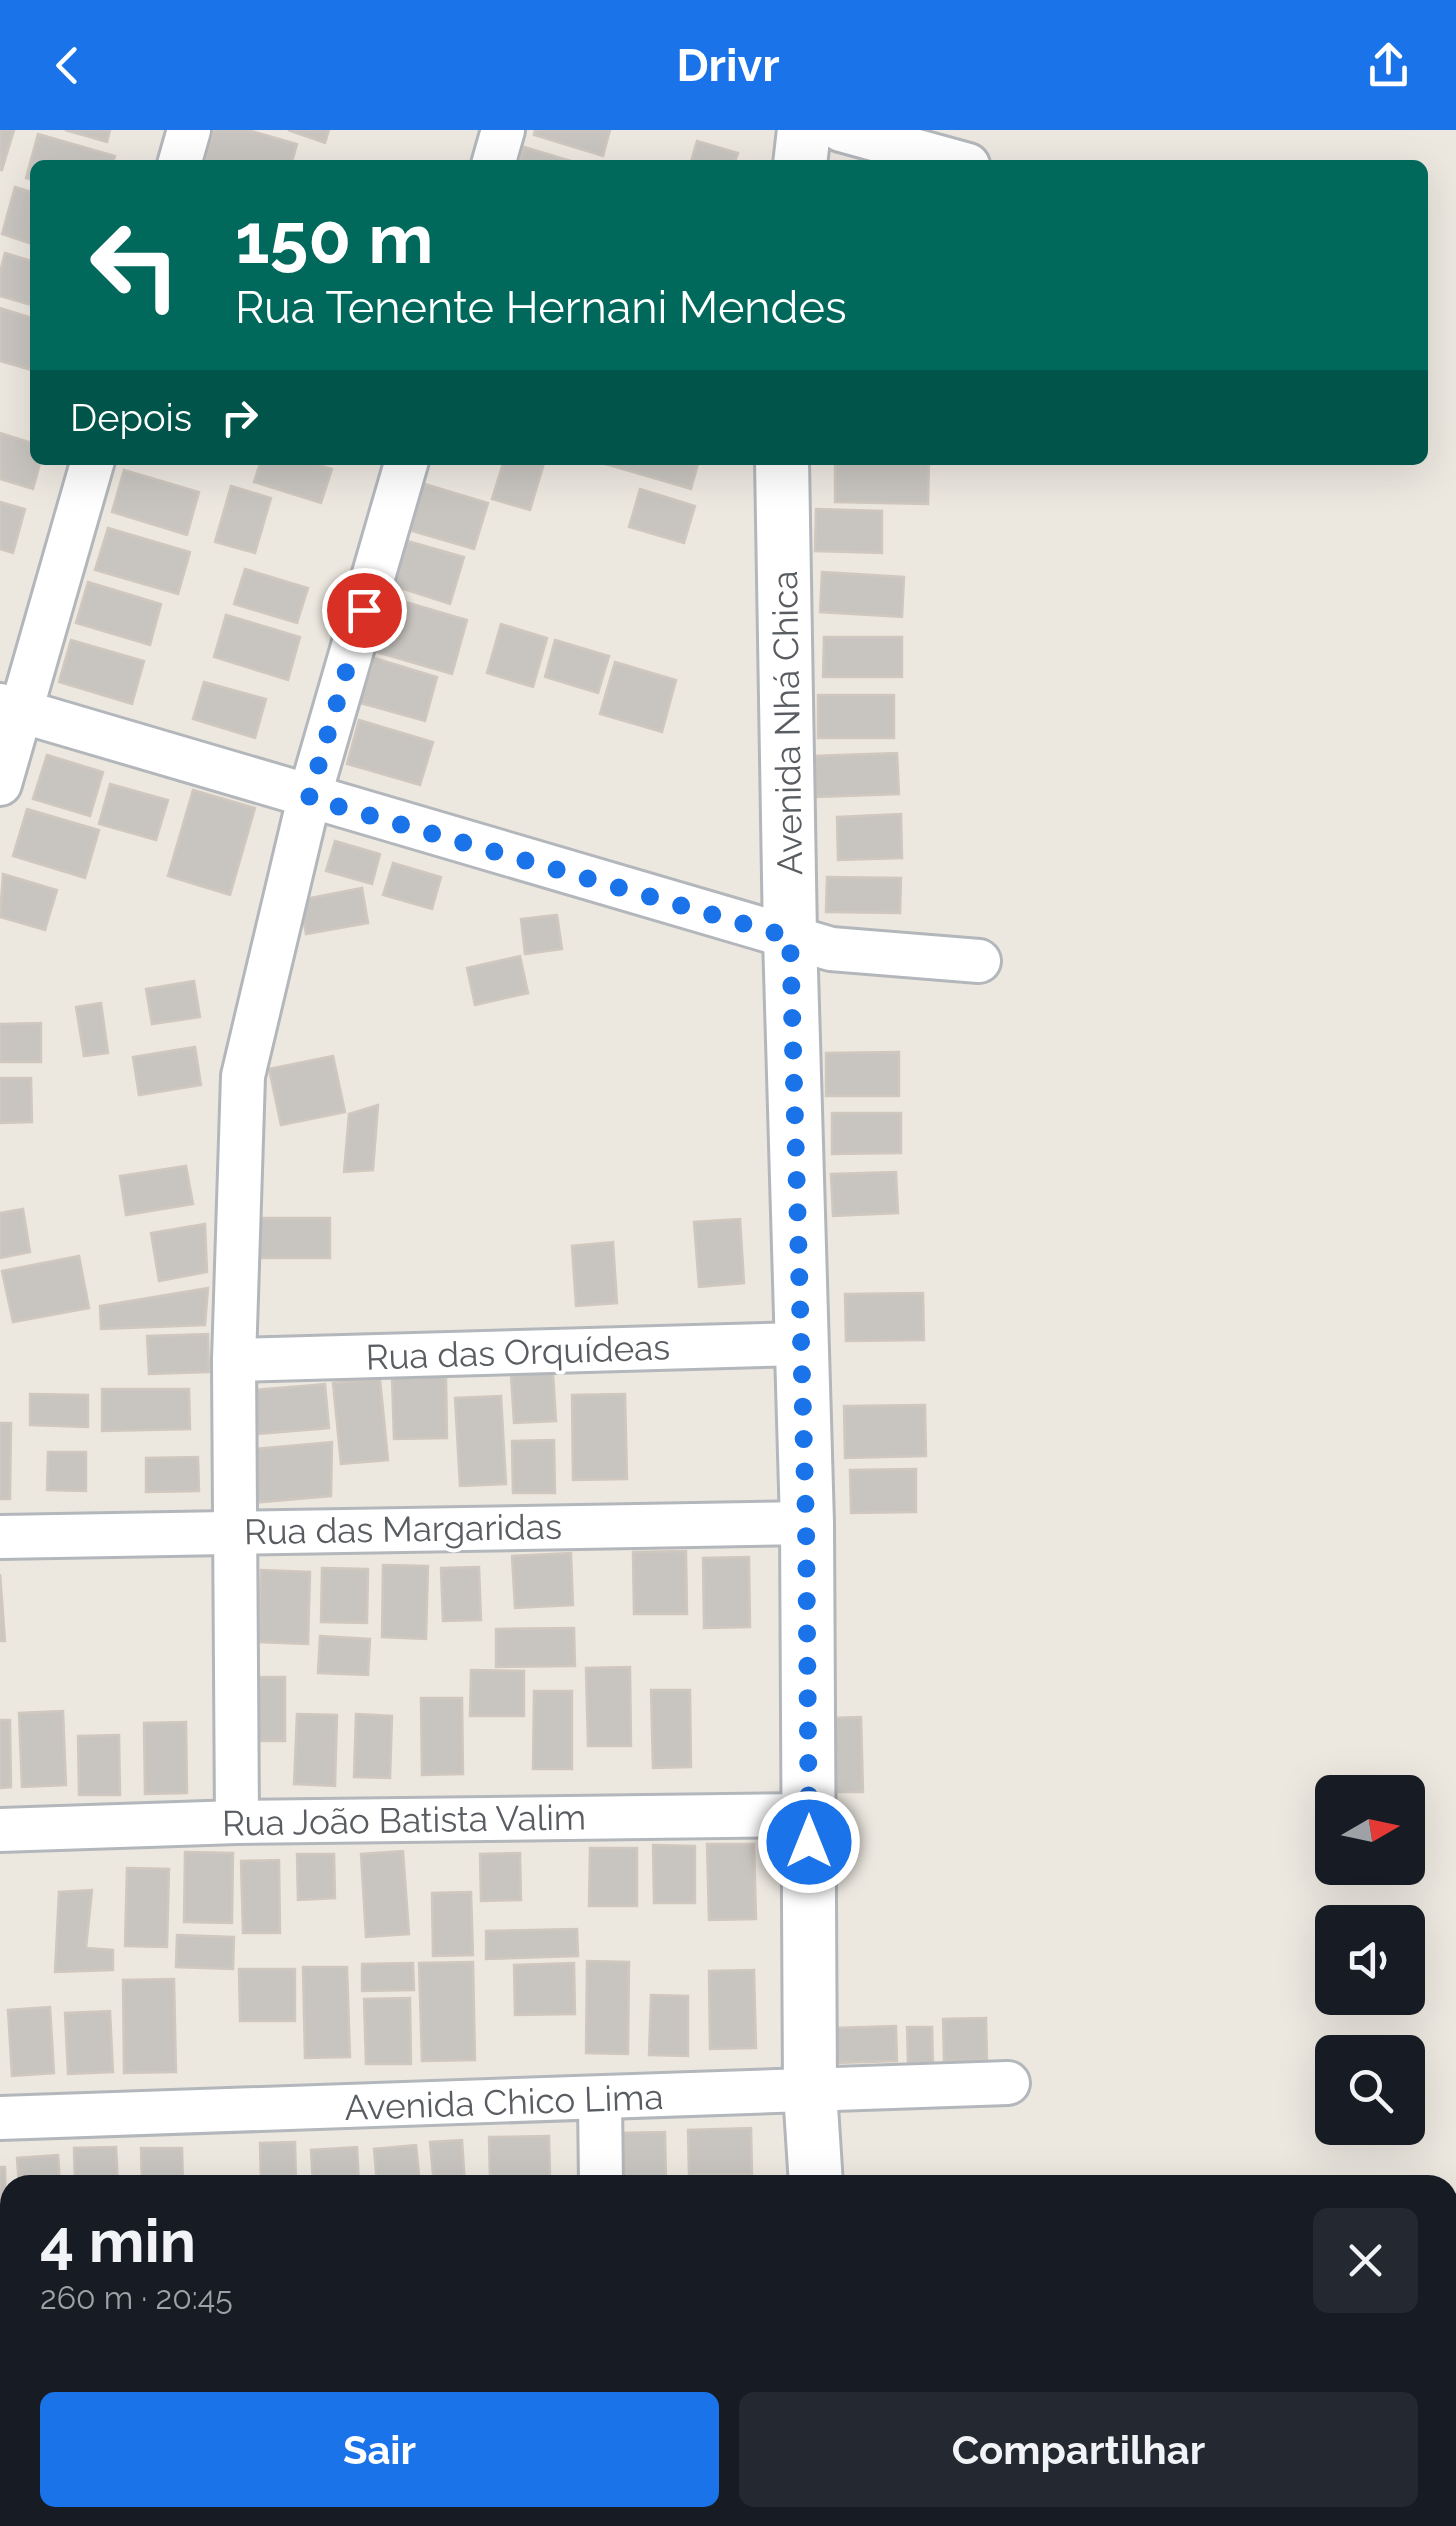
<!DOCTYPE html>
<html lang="pt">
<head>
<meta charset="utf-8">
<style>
  :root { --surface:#171b24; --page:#242831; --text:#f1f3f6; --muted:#9ea1a6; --accent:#1a73e8 }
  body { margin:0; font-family:Raleway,sans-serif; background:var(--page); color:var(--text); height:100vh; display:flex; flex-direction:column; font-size:38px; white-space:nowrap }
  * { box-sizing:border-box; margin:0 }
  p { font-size:32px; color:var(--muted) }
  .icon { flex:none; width:55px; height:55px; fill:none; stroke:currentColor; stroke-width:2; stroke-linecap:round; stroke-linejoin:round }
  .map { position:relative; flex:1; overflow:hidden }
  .panel { position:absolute; left:0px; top:2045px; width:1458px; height:352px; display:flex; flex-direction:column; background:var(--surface); border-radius:30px 30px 0 0; box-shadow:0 10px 40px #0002 }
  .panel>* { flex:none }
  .top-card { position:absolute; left:30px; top:30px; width:1398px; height:305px; border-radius:15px; box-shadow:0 10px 40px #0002; background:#00695c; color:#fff; overflow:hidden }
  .needle { width:65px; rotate:81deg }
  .buttons { position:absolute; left:1315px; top:1645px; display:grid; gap:20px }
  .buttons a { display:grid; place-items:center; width:110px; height:110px; border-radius:15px; background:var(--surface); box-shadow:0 10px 40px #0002; font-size:50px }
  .pin { position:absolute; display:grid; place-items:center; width:85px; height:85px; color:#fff; margin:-42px; border:5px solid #fff; border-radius:50%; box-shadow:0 2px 10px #0007 }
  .me { position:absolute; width:110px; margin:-55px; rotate:0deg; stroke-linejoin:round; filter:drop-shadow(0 0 8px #0008) }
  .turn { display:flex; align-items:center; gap:35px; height:210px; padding:0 40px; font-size:45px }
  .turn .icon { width:130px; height:130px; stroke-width:2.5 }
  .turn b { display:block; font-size:70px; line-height:85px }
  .then { display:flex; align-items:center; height:95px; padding:0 40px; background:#0003; gap:20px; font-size:38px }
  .round { display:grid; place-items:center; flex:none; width:105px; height:105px; border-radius:15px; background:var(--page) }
  .headline { display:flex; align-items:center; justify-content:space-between; height:170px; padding:0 40px }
  h1 { font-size:60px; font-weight:700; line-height:75px }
  .primary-button { display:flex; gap:20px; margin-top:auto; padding:20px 40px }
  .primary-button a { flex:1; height:115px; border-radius:15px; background:var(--accent); color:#fff; font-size:40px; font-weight:700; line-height:115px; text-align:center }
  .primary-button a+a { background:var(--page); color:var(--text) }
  header { display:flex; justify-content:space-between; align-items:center; height:130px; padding:0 40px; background:var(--accent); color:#fff; font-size:45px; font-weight:700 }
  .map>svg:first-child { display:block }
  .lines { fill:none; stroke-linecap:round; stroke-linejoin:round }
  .stream { stroke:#a0e0fc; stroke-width:12 }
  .building { fill:#c8c5c0; stroke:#d0c8bf; stroke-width:2.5 }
  .minor-casing { stroke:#b3b7bb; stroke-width:48 }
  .tertiary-casing { stroke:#b3b7bb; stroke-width:58 }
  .minor { stroke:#fff; stroke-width:42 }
  .tertiary { stroke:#fff; stroke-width:52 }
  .route { stroke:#1a73e8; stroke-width:18; stroke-dasharray:0 32.4 }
  .labels { text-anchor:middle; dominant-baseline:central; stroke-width:8; stroke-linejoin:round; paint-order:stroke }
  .street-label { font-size:35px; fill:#595d61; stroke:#fff }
</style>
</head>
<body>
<header><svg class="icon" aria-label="back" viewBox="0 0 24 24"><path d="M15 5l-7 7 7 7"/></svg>Drivr<svg class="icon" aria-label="share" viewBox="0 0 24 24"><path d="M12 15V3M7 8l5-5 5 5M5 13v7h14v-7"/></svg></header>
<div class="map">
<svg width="1456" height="2396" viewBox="0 0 1456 2396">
  <rect width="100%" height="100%" fill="#ece8e0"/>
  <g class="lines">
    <g class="stream">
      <polyline points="1448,2338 1456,2335"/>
      <polyline points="1341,2396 1353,2388"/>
    </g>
  </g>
  <g class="building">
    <polygon points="0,0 14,0 2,40 0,40"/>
    <polygon points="65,0 110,0 107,12"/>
    <polygon points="214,0 248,0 297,14 291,35 224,35 205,30"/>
    <polygon points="288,0 329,0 325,13"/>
    <polygon points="535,0 610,0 603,26 534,5"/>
    <polygon points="38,4 115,26 112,35 35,35 35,51 26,48"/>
    <polygon points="697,11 738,23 734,35 690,35"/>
    <polygon points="524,17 584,35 519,35"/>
    <polygon points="15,57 35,63 35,115 2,104"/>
    <polygon points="5,123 35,132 35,176 0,166 0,142"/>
    <polygon points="0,178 35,189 35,241 0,231"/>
    <polygon points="0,303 35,314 35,330 41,330 33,359 0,349"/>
    <polygon points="261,330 304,330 332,339 321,373 254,352"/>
    <polygon points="504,330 545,330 530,380 492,369"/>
    <polygon points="592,330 699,330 691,359"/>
    <polygon points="835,330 929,330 928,374 835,372"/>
    <polygon points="124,340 199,362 187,405 112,382"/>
    <polygon points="418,352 488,373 474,419 405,399"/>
    <polygon points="231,356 271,368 255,423 215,412"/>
    <polygon points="640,359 695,376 684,413 629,397"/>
    <polygon points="0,372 25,379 13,423 0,419"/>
    <polygon points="816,379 882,381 882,423 815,421"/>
    <polygon points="108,398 190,422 178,464 95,440"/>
    <polygon points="404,410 464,427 450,474 391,455"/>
    <polygon points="245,439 308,458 297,493 234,474"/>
    <polygon points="822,442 904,447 902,487 820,482"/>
    <polygon points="88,452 161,474 150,515 76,493"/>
    <polygon points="392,468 467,490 452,544 376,522"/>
    <polygon points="226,485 300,507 288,550 214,527"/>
    <polygon points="501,494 547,508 533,557 487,543"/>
    <polygon points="824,507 902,507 902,547 823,547"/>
    <polygon points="71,510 144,531 132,574 59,552"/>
    <polygon points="555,510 609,526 598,563 545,547"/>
    <polygon points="374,528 437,547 425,591 360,573"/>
    <polygon points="615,532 676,550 662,602 600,584"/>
    <polygon points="204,552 266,569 255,608 193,589"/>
    <rect x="818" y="565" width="76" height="43"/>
    <polygon points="359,590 433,612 420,655 347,634"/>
    <polygon points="897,623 899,664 816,667 814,626"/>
    <polygon points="47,625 103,642 90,686 33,669"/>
    <polygon points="110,654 168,670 156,710 99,694"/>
    <polygon points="193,660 255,678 230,765 168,746"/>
    <polygon points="27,679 99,700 85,748 13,726"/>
    <polygon points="901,684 902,728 838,730 837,687"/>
    <polygon points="335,711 380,724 372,754 326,741"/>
    <polygon points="393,733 441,747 432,779 383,765"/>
    <polygon points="3,744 57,760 45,800 0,787"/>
    <polygon points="827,747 901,748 900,783 826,782"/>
    <polygon points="362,758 368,793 306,804 300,770"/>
    <polygon points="557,785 562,819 525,824 521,789"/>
    <polygon points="520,826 528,863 475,875 467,838"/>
    <polygon points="194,851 200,887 152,894 146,859"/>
    <polygon points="101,873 108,923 84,926 76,877"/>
    <polygon points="41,893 41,932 0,932 0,894"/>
    <polygon points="195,917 201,955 139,965 133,927"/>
    <polygon points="899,922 899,966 826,966 826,923"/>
    <polygon points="333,926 345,982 281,995 269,939"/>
    <polygon points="0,948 31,948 32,992 0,993"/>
    <polygon points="378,975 373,1040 344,1042 349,984"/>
    <polygon points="832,983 901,983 901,1023 832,1024"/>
    <polygon points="186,1036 193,1074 126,1085 120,1046"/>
    <polygon points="896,1042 898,1083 833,1086 831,1044"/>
    <polygon points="23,1079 30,1122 0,1128 0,1083"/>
    <rect x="258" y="1088" width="72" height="40"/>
    <polygon points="740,1089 744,1153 699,1157 694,1092"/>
    <polygon points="205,1094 207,1142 159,1151 151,1103"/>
    <polygon points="613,1112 617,1173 576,1176 572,1116"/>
    <polygon points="79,1126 89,1178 13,1192 2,1141"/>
    <polygon points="208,1158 205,1195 101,1199 100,1176"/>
    <polygon points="923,1163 924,1210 846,1211 845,1164"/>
    <polygon points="208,1204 209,1242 149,1244 147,1206"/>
    <polygon points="553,1243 556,1291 514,1293 511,1245"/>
    <polygon points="446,1245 447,1308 394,1309 392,1247"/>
    <polygon points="380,1249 388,1330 341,1334 333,1253"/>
    <polygon points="325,1254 329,1298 258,1304 254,1260"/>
    <polygon points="102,1259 189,1259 190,1299 102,1301"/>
    <polygon points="30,1264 88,1265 88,1297 30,1295"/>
    <polygon points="625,1264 627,1349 573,1350 572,1265"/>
    <polygon points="501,1266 506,1354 460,1356 455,1268"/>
    <polygon points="925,1275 926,1326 845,1328 844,1276"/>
    <polygon points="0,1293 11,1293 10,1369 0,1369"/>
    <polygon points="554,1310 555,1363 513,1363 512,1311"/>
    <polygon points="332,1312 331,1366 252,1373 253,1319"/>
    <polygon points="48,1322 86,1322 86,1361 47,1360"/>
    <polygon points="198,1327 199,1361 146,1362 146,1328"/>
    <polygon points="916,1339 916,1382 851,1383 850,1340"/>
    <polygon points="686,1421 687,1484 634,1484 633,1422"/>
    <polygon points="571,1423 573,1475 515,1478 512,1426"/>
    <polygon points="749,1427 750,1497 704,1498 703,1428"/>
    <polygon points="383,1435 428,1436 426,1509 382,1507"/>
    <polygon points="479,1437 481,1490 443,1491 441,1438"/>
    <polygon points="322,1438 368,1439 367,1493 321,1492"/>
    <polygon points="261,1440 310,1442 308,1514 258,1512"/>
    <polygon points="0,1444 5,1511 0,1511"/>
    <polygon points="574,1498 575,1536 496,1537 496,1499"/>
    <polygon points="320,1506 370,1509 368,1545 318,1543"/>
    <polygon points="630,1537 631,1616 588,1616 586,1538"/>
    <polygon points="471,1540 524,1541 524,1586 470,1586"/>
    <rect x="252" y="1547" width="33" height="64"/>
    <polygon points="651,1560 690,1560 691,1637 653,1638"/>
    <polygon points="534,1561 572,1561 572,1639 533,1639"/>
    <polygon points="421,1568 462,1568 463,1644 422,1645"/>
    <polygon points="63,1581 66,1655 22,1657 19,1583"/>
    <polygon points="297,1584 337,1585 335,1656 294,1654"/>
    <polygon points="356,1584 392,1586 390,1648 354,1647"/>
    <polygon points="861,1587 863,1662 832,1662 831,1588"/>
    <polygon points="0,1590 10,1590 11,1657 0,1658"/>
    <polygon points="186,1592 187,1663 145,1664 144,1593"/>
    <polygon points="119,1605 120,1665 79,1665 78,1606"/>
    <polygon points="707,1714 754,1714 756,1789 709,1790"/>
    <polygon points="653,1715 695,1716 695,1773 654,1773"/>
    <polygon points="590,1718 637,1718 637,1776 589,1776"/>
    <polygon points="403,1721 409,1804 366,1807 361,1724"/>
    <polygon points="185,1722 233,1723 232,1793 184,1792"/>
    <polygon points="520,1723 521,1770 481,1771 480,1724"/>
    <polygon points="297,1724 334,1724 335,1768 298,1770"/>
    <polygon points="279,1730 280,1803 243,1803 241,1731"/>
    <polygon points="127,1738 169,1739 167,1817 125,1816"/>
    <polygon points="92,1760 86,1818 113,1820 113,1840 55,1842 59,1762"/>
    <polygon points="471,1762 473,1825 433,1826 432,1763"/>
    <polygon points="577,1799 578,1826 486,1829 486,1801"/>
    <polygon points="177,1805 234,1807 233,1839 176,1837"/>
    <polygon points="587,1831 629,1832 628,1924 586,1923"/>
    <polygon points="473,1832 475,1930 422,1931 419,1833"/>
    <polygon points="413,1833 414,1860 362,1861 362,1834"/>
    <polygon points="574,1833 575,1884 515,1885 514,1835"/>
    <polygon points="303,1837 347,1837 350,1927 305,1928"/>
    <polygon points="239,1839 295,1839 295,1891 240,1891"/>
    <polygon points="754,1840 756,1918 710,1919 709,1841"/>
    <polygon points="174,1849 176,1942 124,1943 123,1850"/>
    <polygon points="651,1865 688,1866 688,1926 649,1925"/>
    <polygon points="410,1868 411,1934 366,1934 364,1869"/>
    <polygon points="50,1877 54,1943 12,1946 8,1880"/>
    <polygon points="110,1881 113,1942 68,1944 65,1883"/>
    <polygon points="986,1888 987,1930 944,1931 943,1889"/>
    <polygon points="896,1896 897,1931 836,1933 835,1898"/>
    <polygon points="907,1897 932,1897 933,1933 908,1933"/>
    <polygon points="751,1998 752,2044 689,2045 688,2000"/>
    <polygon points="665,2002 666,2050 622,2050 621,2003"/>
    <polygon points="549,2006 550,2046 490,2047 489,2007"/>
    <polygon points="462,2010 465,2055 434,2055 430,2012"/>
    <polygon points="295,2012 296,2055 261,2055 260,2013"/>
    <polygon points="416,2015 420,2055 377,2055 374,2019"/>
    <polygon points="116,2017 118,2055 75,2055 74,2018"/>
    <polygon points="357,2017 359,2055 313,2055 311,2020"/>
    <polygon points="141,2018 182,2018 183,2055 142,2055"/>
    <polygon points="58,2025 60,2055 19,2055 17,2028"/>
    <polygon points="0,2037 5,2037 6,2108 0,2108"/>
    <polygon points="0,2169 10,2169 10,2245 0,2246"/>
    <polygon points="12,2388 54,2388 55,2396 12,2396"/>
    <rect x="95" y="2388" width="44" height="8"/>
    <rect x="155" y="2388" width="55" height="8"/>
    <polygon points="236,2388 279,2388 279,2396 237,2396"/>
    <polygon points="294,2388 361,2388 361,2391 340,2391 340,2396 295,2396"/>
    <polygon points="428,2388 471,2388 471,2394 428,2395"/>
    <polygon points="484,2388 534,2388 534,2391 485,2393"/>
  </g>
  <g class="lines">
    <defs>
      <g id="minor">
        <polyline points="841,0 968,35"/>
        <polyline points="179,35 189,0"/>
        <polyline points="493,35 503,0"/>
        <polyline points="0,575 831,819 979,831"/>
        <polyline points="0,654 93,330"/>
        <polyline points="234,1230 801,1214"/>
        <polyline points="0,1407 807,1393"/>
        <polyline points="237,1692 234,1230 243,946 309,668 407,330"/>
        <polyline points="0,1700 237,1692 809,1685"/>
        <polyline points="600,1969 601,2055"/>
        <polyline points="0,1988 1008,1953"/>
        <polyline points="0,2313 10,2312"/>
        <polyline points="606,2388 606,2396"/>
      </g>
      <g id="tertiary">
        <polyline points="800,35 804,0"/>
        <polyline points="782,330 790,807 807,1393 810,1961 816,2055"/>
        <polyline points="836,2388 836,2396"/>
      </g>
    </defs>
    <use href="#minor" class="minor-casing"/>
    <use href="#tertiary" class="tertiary-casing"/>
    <use href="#minor" class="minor"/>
    <use href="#tertiary" class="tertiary"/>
  </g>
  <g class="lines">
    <polyline class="route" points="364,480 309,668 790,807 806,1393 809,1712"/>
  </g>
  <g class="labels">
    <g class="street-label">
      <text transform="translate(787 593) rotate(-91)">Avenida Nhá Chica</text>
      <text transform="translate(518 1222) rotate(-2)">Rua das Orquídeas</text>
      <text transform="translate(403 1399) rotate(-1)">Rua das Margaridas</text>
      <text transform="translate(404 1690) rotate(-1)">Rua João Batista Valim</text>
      <text transform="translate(504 1972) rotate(-2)">Avenida Chico Lima</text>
    </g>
  </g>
</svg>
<div class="buttons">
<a><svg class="needle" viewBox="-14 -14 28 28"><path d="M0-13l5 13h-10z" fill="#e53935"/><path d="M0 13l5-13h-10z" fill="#9ea1a6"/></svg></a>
<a><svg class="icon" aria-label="sound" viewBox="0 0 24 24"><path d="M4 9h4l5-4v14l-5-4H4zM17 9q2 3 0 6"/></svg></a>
<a><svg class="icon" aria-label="search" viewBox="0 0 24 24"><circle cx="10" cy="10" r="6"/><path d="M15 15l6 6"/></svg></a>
</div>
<div class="pin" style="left:364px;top:480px;background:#d93025"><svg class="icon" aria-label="arrive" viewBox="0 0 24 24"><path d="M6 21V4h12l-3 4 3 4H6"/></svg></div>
<svg class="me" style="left:809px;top:1712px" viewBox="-20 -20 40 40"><circle r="17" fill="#1a73e8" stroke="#fff" stroke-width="3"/><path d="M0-11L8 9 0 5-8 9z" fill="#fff"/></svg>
<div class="top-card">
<div class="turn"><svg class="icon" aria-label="left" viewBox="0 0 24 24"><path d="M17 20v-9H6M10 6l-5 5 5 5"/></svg><div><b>150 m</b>Rua Tenente Hernani Mendes</div></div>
<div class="then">Depois<svg class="icon" aria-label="right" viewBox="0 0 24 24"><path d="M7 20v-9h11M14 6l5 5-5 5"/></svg></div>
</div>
<section class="panel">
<div class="headline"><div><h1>4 min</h1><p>260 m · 20:45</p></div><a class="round"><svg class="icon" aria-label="close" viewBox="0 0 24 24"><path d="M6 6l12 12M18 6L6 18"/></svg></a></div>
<div class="primary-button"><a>Sair</a><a>Compartilhar</a></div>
</section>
</div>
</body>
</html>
